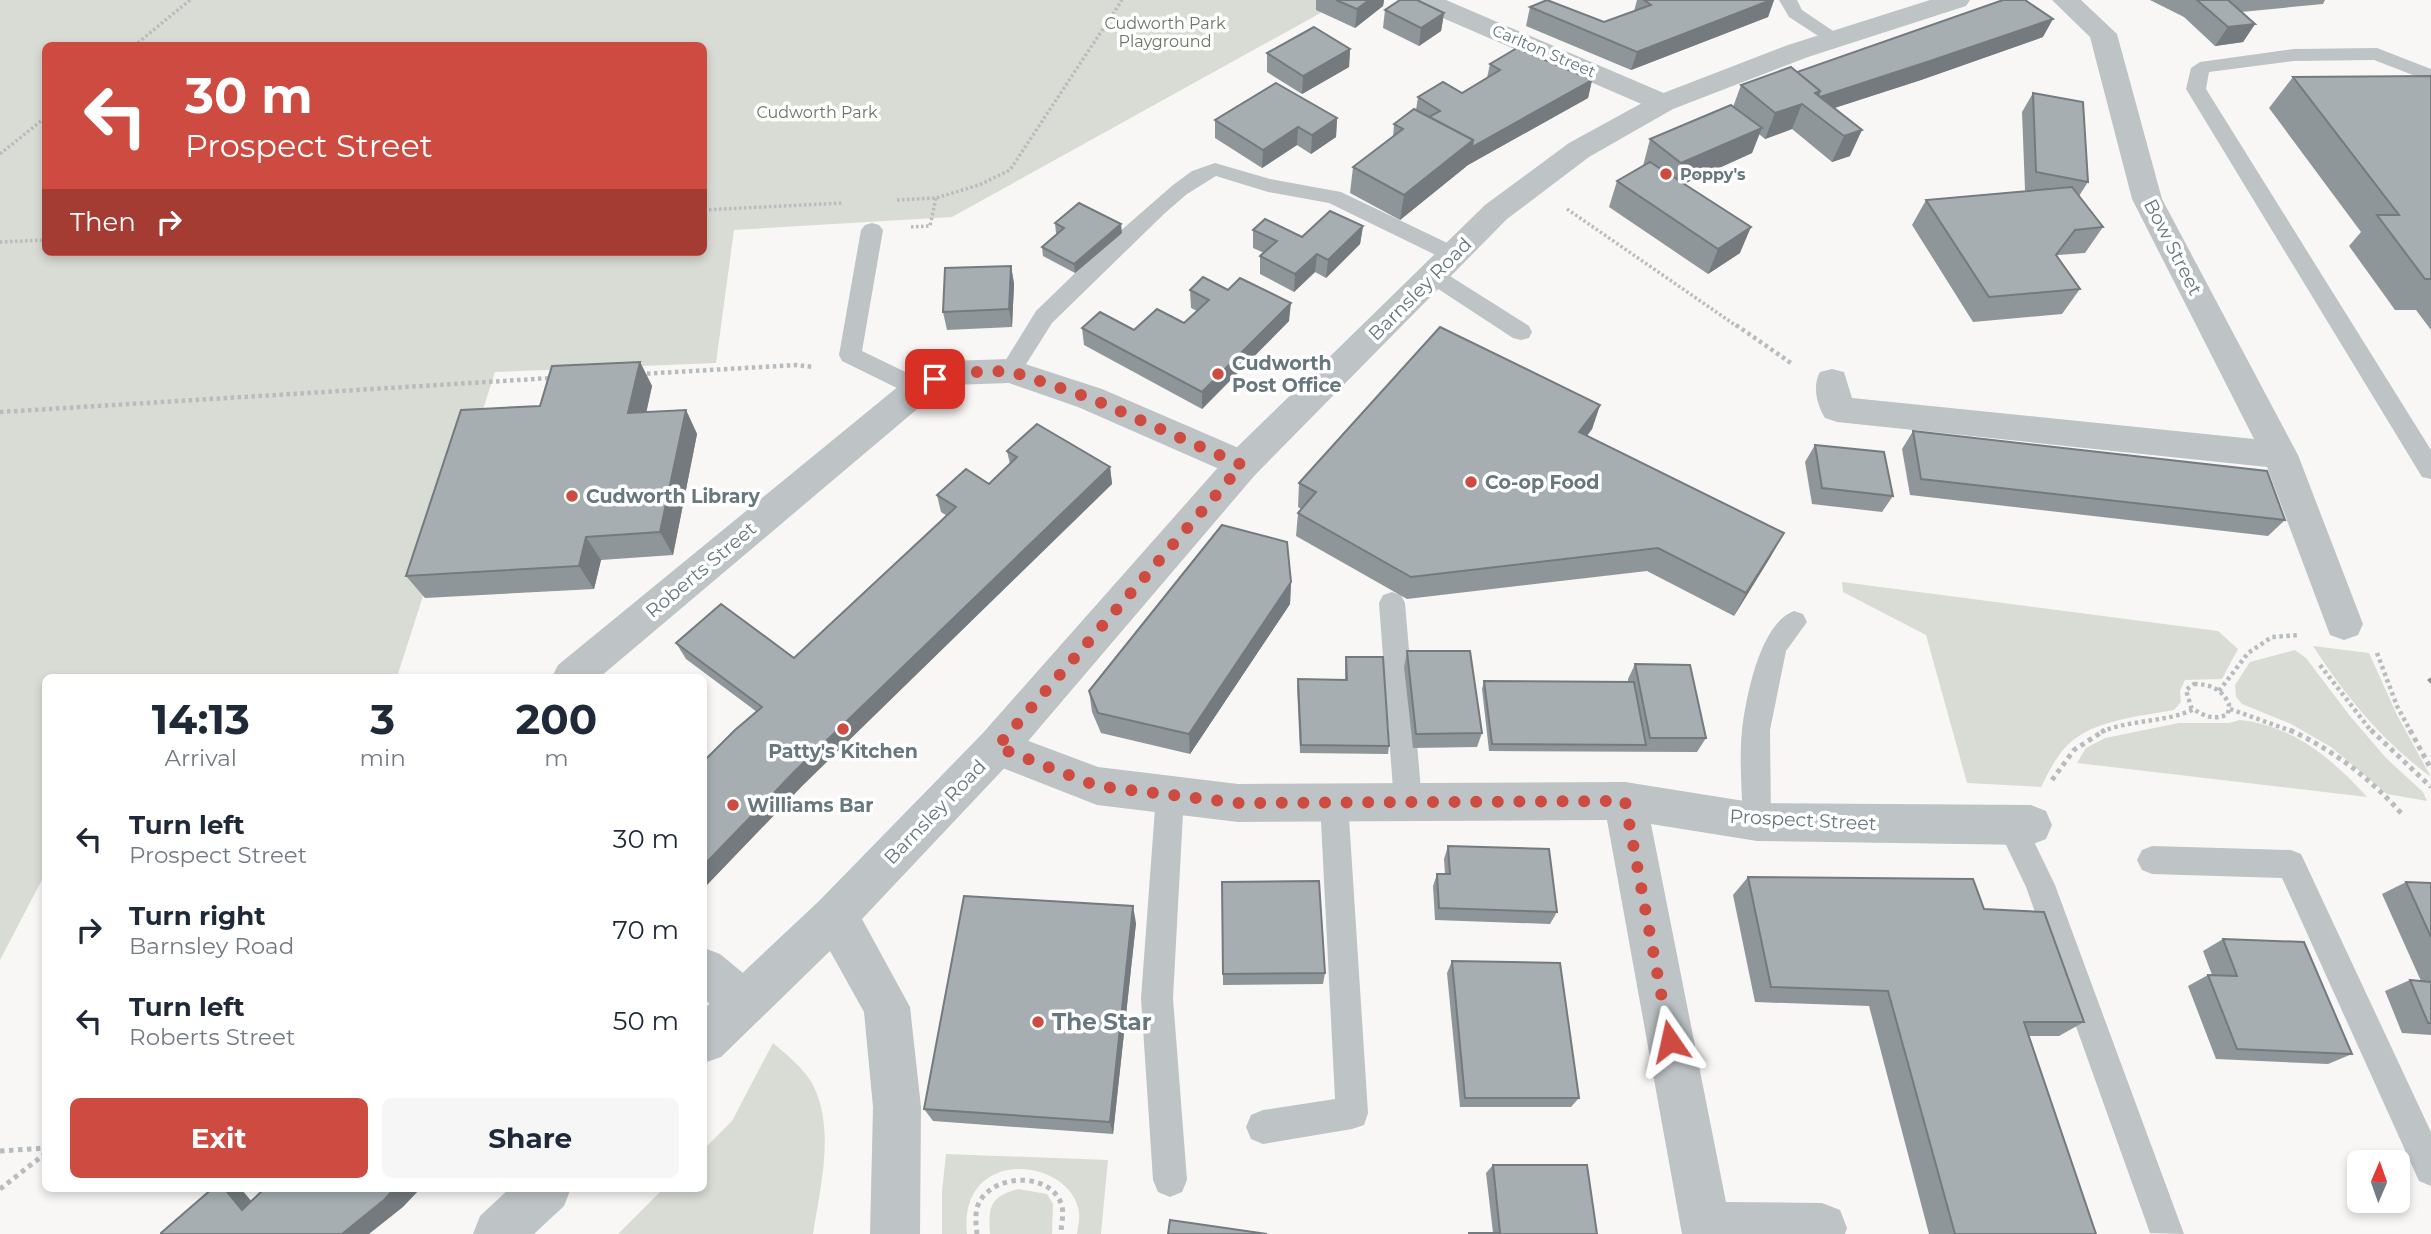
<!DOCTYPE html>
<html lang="en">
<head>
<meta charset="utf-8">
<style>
  :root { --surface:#fff; --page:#f6f6f7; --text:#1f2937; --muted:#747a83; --accent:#cd4b41 }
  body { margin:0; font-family:Montserrat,sans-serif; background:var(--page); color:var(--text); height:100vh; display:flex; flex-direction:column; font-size:26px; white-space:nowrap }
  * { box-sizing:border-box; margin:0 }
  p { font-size:23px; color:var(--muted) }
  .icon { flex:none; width:38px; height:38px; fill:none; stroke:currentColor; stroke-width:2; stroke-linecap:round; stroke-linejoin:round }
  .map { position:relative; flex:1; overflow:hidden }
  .sheet { position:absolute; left:42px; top:674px; width:665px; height:518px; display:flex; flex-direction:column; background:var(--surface); border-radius:10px; box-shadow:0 4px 10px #0003 }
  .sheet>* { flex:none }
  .guide { position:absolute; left:42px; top:42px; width:665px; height:214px; border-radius:10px; box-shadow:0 4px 10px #0003; background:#cd4b41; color:#fff; overflow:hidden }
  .needle { width:46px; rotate:2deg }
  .controls { position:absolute; left:2347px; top:1150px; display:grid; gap:14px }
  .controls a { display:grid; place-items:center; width:63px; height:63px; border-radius:10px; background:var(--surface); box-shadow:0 4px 10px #0003; font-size:35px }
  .pin { position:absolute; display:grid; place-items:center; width:60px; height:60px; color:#fff; margin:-30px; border-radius:14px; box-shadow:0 4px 10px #0006 }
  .me { position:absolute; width:77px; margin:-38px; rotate:349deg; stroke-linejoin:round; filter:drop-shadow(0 0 5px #0008) }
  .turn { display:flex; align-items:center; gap:24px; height:147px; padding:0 28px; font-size:32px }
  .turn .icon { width:91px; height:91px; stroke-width:2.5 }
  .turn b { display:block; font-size:49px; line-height:60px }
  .then { display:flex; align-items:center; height:66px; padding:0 28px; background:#0003; gap:14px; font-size:26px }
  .eta { display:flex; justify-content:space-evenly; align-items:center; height:119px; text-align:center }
  .eta b { font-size:42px; font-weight:700; line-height:49px }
  .button { display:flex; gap:14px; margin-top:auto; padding:14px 28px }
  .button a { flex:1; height:80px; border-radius:10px; background:var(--accent); color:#fff; font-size:28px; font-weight:700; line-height:80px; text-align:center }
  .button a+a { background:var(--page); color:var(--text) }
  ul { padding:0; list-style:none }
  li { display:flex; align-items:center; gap:21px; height:91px; padding:0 28px }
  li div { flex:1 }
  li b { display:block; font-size:26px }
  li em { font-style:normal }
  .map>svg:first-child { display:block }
  .green { fill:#d9dcd5; fill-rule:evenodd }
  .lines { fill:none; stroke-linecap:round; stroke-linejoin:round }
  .path-far2 { stroke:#b8bcbe; stroke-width:3.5; stroke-dasharray:2.5 2.5; stroke-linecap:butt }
  .path-far1 { stroke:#b8bcbe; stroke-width:4.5; stroke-dasharray:3.5 3.5; stroke-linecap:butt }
  .path { stroke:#b8bcbe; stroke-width:5; stroke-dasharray:4.5 4.5; stroke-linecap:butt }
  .service { fill:#bec3c5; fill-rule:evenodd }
  .minor { fill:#bec3c5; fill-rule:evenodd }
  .tertiary { fill:#bec3c5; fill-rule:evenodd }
  .wall { fill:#8f9699 }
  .shaded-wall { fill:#747a7d }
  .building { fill:#a6aeb2; stroke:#747a7d; stroke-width:2 }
  .route { stroke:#cd4b41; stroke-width:12; stroke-dasharray:0 21.6 }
  .poi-dot { fill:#cd4b41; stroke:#fff; stroke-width:2.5 }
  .labels { text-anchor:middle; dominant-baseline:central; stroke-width:7; stroke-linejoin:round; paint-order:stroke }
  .far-park-label { font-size:16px; fill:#6a7665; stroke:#fff }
  .far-street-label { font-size:16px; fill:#66777d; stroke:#fff }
  .far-poi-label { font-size:16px; font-weight:bold; fill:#66777d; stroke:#fff; text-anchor:start }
  .street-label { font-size:19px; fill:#66777d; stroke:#fff }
  .poi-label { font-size:19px; font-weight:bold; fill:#66777d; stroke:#fff; text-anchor:start }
  .near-poi-label { font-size:23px; font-weight:bold; fill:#66777d; stroke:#fff; text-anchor:start }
</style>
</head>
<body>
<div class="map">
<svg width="2431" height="1234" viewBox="0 0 2431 1234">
  <rect width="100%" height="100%" fill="#f8f7f6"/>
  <g class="green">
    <path d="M0,0H1344L952,217L734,230L716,363L495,372L397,677H46L45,874L0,960ZM46,46H704V252H46Z"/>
    <path d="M1842,582L2218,631L2238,649L2222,679L2185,680L2180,691L2181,702L2174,710C2137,717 2088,720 2063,750C2054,761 2047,775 2041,787L1967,783L1926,635L1843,592Z"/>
    <path d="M2313,646L2369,653L2397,715L2431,777C2383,742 2345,696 2313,646Z"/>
    <polygon points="2295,650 2306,658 2350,716 2386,758 2423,792 2427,801 2387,794 2331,747 2291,724 2242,704 2236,697 2235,685 2250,662"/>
    <path d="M2240,720C2292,725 2333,759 2367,797L2077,763L2086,748L2105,738L2179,723H2229Z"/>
    <path d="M773,1043C786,1054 807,1071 814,1087C835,1132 820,1188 813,1234H618L664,1188H704V1149L732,1121Z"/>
    <path d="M946,1154L1108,1160L1101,1234H1077C1078,1227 1080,1219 1079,1212C1071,1157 958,1145 967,1234H942V1191Z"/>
    <path d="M1018,1189L1047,1194L1053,1204L1052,1234H990C988,1206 990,1197 1018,1189Z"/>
  </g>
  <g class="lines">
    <g class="path-far2">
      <polyline points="134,46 190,0"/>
      <polyline points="0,154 46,117"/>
      <polyline points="897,200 936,198 979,185 1010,170 1122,0"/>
      <polyline points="1567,209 1738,327"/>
      <polyline points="704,210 842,203"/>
      <polyline points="911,227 930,226 936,198"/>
      <polyline points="0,242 46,240"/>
    </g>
    <g class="path-far1">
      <polyline points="1736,325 1791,363"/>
      <polyline points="640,374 797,365 813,367"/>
      <polyline points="0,412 551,378"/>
      <polyline points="2377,653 2397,706 2411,732"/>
      <polyline points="2320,665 2372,732"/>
      <path d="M2194,684C2210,684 2222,689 2229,704L2228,714C2214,721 2203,716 2191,707L2186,690Z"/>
      <polyline points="2219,691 2248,653 2272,637 2300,635"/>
      <polyline points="2230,709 2294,732"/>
      <path d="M2101,732C2131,719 2165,723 2194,709"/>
    </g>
    <g class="path">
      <path d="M2290,730C2333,750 2370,778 2401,813"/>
      <polyline points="2371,730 2431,787"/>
      <polyline points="2410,730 2431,769"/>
      <polyline points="2052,780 2074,750 2105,730"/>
      <polyline points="0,1151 46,1148"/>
      <polyline points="0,1189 46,1153"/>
      <path d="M977,1234C976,1224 974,1211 980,1201C996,1173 1052,1172 1062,1206C1064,1215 1061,1225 1061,1234"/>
    </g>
    <g class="service">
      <polygon points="1779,0 1797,0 1802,10 1845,39 1836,45 1829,43 1789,17"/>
      <polygon points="2377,48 2431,69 2431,82 2374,60 2294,61 2209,72 2206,89 2431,450 2431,479 2422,477 2186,89 2191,68 2200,62 2294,49"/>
      <polygon points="1215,163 1270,179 1341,192 1462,250 1465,255 1462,260 1454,262 1446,260 1329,203 1268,192 1216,176 1187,194 1165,213 1052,323 1018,377 1010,379 1002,377 999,371 1036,311 1102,247 1173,185 1192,171"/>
      <polygon points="872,223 879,225 883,230 862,351 918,378 924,395 920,401 912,404 904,401 899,389 842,361 839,355 861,230 865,225"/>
      <polygon points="1434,269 1442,271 1529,326 1532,332 1529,338 1521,340 1513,338 1426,281 1423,276 1426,271"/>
      <polygon points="1392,592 1401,595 1405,603 1422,802 1418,811 1408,815 1398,811 1394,802 1379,603 1383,595"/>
      <path d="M1794,611L1803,614L1807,622L1786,651L1770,730L1771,822L1767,831L1757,835L1747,831L1743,822C1742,792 1739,760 1742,730C1746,697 1760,623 1794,611Z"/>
      <polygon points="1170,782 1180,786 1184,795 1173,998 1187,1180 1182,1192 1170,1197 1158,1192 1153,1180 1141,998 1156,795 1160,786"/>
      <polygon points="1334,789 1344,793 1348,802 1368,1113 1364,1125 1352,1129 1263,1144 1251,1139 1246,1127 1251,1115 1263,1110 1335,1099 1320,802 1324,793"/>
      <polygon points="2012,813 2022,817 2055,885 2184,1234 2150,1233 2026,887 1997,826 2002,817"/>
      <polygon points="2152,846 2291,850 2301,854 2431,1132 2431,1186 2419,1181 2282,878 2152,874 2142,870 2137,860 2142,850"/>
    </g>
    <g class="minor">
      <polygon points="1411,0 1446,0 1673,97 1677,103 1673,109 1663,112 1653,109 1415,6"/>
      <path d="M2052,0H2081L2117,34L2162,199L2298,455L2363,624L2358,635L2344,640L2330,635L2267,467L1837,422L1825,418C1817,405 1812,386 1820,372L1832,369L1844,372L1852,398L2254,439L2132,199L2090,37Z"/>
      <polygon points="1010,359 1102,389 1255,455 1260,465 1255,475 1242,479 1078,407 1009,383 953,385 935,394 600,677 552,677 558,665 911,376 948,361"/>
      <polygon points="997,729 1098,767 1238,784 1625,782 1757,803 2031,805 2046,811 2052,825 2046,839 2031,845 1757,841 1651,824 1726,1202 1822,1203 1840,1210 1847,1228 1845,1234 1682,1234 1607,820 1238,822 1097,805 982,760 976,747 982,734"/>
      <polygon points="704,948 720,954 760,987 767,1003 760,1019 744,1026 728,1019 704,999"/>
    </g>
    <g class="tertiary">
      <polygon points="1930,0 1970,0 1966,6 1808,57 1673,109 1589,157 1507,219 1255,475 1012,760 862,919 910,1007 921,1107 920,1234 870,1234 873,1107 864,1012 830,951 721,1057 704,1063 704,1009 819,901 982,734 1229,455 1485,205 1569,143 1653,97 1788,45"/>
      <polygon points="510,1188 571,1188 564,1206 534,1234 473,1234 480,1216"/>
    </g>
  </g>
  <g class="wall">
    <polygon points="1316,0 1384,0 1383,6 1355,28 1316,10"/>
    <polygon points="1637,0 1774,0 1768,17 1631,70 1526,26 1530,7 1604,22 1634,11"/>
    <polygon points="2150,0 2325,0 2323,4 2241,12 2255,24 2243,42 2215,46 2184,17"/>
    <polygon points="1385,10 1444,13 1441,31 1419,46 1383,28"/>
    <polygon points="2043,37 1921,80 1834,108 1850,156 1832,162 1792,129 1765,139 1759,134 1752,153 1684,184 1740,253 1708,274 1609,207 1617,181 1643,166 1650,139 1733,107 1741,85 1797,72"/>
    <polygon points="1350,49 1349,67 1302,94 1267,72 1267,53"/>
    <polygon points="1490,64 1592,80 1588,98 1468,165 1400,220 1350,193 1353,167 1393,137 1394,124 1416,110 1418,97 1462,93 1487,78"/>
    <polygon points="2431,76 2431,330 2416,310 2395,310 2349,246 2361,232 2269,108 2293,77"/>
    <polygon points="2033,93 2088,182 2079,196 2103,227 2085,253 2058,255 2057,256 2080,289 2062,314 1973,322 1912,225 1926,200 2030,191 2025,190 2022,112"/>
    <polygon points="1337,118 1336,137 1311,154 1297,145 1262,168 1215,138 1215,120"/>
    <polygon points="1055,223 1122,233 1075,273 1043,256 1042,247 1058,233 1056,233"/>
    <polygon points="1363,226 1360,244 1326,278 1315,272 1294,292 1260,274 1260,256 1264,253 1253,248 1253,230 1302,237"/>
    <polygon points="1011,266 1014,284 1012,327 947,330 943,312"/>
    <polygon points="1190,290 1289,321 1202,409 1084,345 1082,328 1134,330 1184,323 1197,311 1191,308"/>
    <polygon points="640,362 652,386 646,412 686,410 697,434 673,555 601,560 594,589 425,598 406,576 540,406"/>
    <polygon points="1600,405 1592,429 1587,436 1771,556 1734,616 1647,571 1407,599 1296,536 1298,513 1301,509 1298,507 1299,483"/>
    <polygon points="1913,431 2285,520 2268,536 1910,495 1902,449"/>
    <polygon points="1815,445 1893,496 1882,512 1812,504 1805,462"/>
    <polygon points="1007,451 1110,467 1112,484 803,785 704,888 704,761 757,712 686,659 676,643 794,658 947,516 941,512 937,495 989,484 1010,464"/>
    <polygon points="1291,582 1290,604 1190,754 1101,733 1092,712 1089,691"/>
    <polygon points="1407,651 1482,733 1477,747 1413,748 1404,667"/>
    <polygon points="1346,657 1389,746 1388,754 1300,753 1297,687 1298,679 1345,680 1345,665"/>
    <polygon points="1635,664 1706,738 1697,752 1489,751 1482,689 1484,681 1628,682 1628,679"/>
    <polygon points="2431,677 2431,684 2427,680"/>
    <polygon points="1448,846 1557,912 1550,924 1435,920 1433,886 1437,874 1445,874 1444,859"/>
    <polygon points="1748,877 1984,909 2084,1022 2059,1036 2029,1036 2096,1234 1929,1234 1869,1006 1755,1002 1733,895"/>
    <polygon points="1222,882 1325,973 1323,984 1223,985"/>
    <polygon points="2406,882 2431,883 2431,1035 2402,1033 2385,991 2410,980 2421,981 2382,894"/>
    <polygon points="1136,923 1113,1134 933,1121 924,1109"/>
    <polygon points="2223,939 2352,1054 2328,1064 2216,1059 2188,986 2208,975 2212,975 2203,951"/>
    <polygon points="1452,961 1579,1098 1571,1107 1460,1107 1447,973"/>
    <polygon points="1493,1165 1597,1234 1468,1234 1469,1233 1493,1233 1486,1173"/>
  </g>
  <g class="shaded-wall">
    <polygon points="1369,0 1384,0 1383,6 1355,28 1357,9"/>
    <polygon points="1771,0 1774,0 1768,17 1631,70 1637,52"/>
    <polygon points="1444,13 1441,31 1419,46 1421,28"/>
    <polygon points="2053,19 2043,37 1921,80 1816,114 1815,93"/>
    <polygon points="2255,24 2243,42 2215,46 2228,27"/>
    <polygon points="1350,49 1349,67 1302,94 1303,76"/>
    <polygon points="1592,80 1588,98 1468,165 1400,220 1404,195 1473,140"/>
    <polygon points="1802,104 1792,129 1765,139 1775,113"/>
    <polygon points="1337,118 1336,137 1311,154 1312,135"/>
    <polygon points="1298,127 1297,145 1262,168 1263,150"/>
    <polygon points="1762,128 1752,153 1672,189 1681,163"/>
    <polygon points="1862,130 1850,156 1832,162 1844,136"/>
    <polygon points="1121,224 1122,233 1075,273 1074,264"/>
    <polygon points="1363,226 1360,244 1326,278 1328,260"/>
    <polygon points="1751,227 1740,253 1708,274 1718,249"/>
    <polygon points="1317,254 1315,272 1294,292 1295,274"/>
    <polygon points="1011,266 1014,284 1012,327 1009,309"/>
    <polygon points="1291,303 1289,321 1202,409 1202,392"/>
    <polygon points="640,362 652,386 641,437 628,413"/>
    <polygon points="1600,405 1592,429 1571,456 1579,432"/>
    <polygon points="686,410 697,434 673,555 660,532"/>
    <polygon points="1110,467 1112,484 803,785 704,888 704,865 795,771"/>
    <polygon points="1784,533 1771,556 1734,616 1746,593"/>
    <polygon points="586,537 601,560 594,589 579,566"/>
    <polygon points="1291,582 1290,604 1190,754 1189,734"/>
    <polygon points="1133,906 1136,923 1113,1134 1110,1122"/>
    <polygon points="224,1188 237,1188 242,1190 264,1216 242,1210"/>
    <polygon points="395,1188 421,1188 403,1207 369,1234 342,1234"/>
  </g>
  <g class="building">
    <polygon points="1336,0 1369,0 1357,9"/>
    <polygon points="1400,0 1417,0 1444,13 1421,28 1385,10"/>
    <polygon points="1547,0 1604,22 1651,5 1644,0 1771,0 1637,52 1530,7"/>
    <polygon points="2003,0 2025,0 2053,19 1930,61 1820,97 1818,95 1820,91 1797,72"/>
    <polygon points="2197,0 2228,0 2255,24 2228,27"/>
    <polygon points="1314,27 1350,49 1303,76 1267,53"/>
    <polygon points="1517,48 1592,80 1472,147 1473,140 1429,117 1440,111 1418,97 1443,82 1462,93 1500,70 1490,64"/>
    <polygon points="1791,67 1820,91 1815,93 1862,130 1844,136 1802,104 1775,113 1741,85"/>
    <polygon points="2431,76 2431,279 2425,279 2377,215 2399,215 2293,77"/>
    <polygon points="1276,83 1337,118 1312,135 1298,127 1263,150 1215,120"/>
    <polygon points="2033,93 2083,102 2088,182 2036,172"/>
    <polygon points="1731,105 1762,128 1681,163 1650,139"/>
    <polygon points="1414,109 1473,140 1404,195 1353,167 1403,129 1394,124"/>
    <polygon points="1650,162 1751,227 1718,249 1617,181"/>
    <polygon points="2072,187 2103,227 2075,230 2056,255 2080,289 1989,297 1926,200"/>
    <polygon points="1079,203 1121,224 1074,264 1042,247 1064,228 1055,223"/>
    <polygon points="1330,211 1363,226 1328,260 1317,254 1295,274 1260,256 1277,241 1253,230 1265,219 1302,237"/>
    <polygon points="1011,266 1009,309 943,312 945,268"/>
    <polygon points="1203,277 1228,290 1240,278 1291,303 1202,392 1082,328 1100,312 1134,330 1157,309 1184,323 1209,300 1190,290"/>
    <polygon points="1440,327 1600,405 1579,432 1784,533 1746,593 1658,548 1411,577 1298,513 1316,492 1299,483"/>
    <polygon points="640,362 628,413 686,410 660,532 586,537 579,566 406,576 461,410 540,406 552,366"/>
    <polygon points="1037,424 1110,467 795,771 704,865 704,761 735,730 762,707 676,643 721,604 794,658 956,507 937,495 966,469 989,484 1017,457 1007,451"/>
    <polygon points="1913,431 2267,471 2285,520 1921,479"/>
    <polygon points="1815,445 1884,452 1893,496 1822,488"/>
    <polygon points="1222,525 1287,542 1291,582 1189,734 1098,713 1089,691"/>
    <polygon points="1407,651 1470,651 1482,733 1416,734"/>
    <polygon points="1346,657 1383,657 1389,746 1301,745 1298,679 1347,680"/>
    <polygon points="1635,664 1690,665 1706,738 1650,738"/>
    <polygon points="1484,681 1634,682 1646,745 1492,744"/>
    <polygon points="1448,846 1549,849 1557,912 1439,908 1437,874 1450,874"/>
    <polygon points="1748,877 1973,879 1984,909 2044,912 2084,1022 2024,1022 2096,1234 1955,1234 1888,991 1771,987"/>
    <polygon points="1319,881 1325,973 1223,974 1222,882"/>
    <polygon points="2406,882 2431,883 2431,937"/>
    <polygon points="964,896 1133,906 1110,1122 924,1109"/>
    <polygon points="2223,939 2304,942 2352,1054 2237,1049 2208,975 2237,976"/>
    <polygon points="1452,961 1560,963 1579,1098 1465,1098"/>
    <polygon points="2410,980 2431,982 2431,1023 2428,1023"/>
    <polygon points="1493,1165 1587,1165 1597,1234 1469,1234 1469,1233 1500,1233"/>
    <polygon points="213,1188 224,1188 242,1210 265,1188 395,1188 384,1200 342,1234 161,1234 161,1233"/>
    <polygon points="1170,1220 1267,1234 1168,1234"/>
  </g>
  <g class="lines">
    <polyline class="route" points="935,379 948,373 1010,371 1090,398 1242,465 997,747 1097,786 1238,803 1625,801 1670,1041"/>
  </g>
  <g class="poi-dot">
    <circle cx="1666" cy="174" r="7"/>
    <circle cx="1218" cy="374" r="7"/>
    <circle cx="1471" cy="482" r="7"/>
    <circle cx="572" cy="496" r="7"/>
    <circle cx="843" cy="729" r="7"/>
    <circle cx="733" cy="805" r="7"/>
    <circle cx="1038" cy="1022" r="7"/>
  </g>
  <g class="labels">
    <g class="far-park-label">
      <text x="1165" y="23">Cudworth Park<tspan x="1165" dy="18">Playground</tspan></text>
      <text x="817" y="112">Cudworth Park</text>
    </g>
    <g class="far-street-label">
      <text transform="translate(1544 51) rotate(23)">Carlton Street</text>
    </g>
    <g class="far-poi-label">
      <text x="1680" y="174">Poppy's</text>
    </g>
    <g class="street-label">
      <text transform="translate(2173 247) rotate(63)">Bow Street</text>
      <text transform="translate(1420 289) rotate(-45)">Barnsley Road</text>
      <text transform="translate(701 570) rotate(-40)">Roberts Street</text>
      <text transform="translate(935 812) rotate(-46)">Barnsley Road</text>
      <text transform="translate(1803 820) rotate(3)">Prospect Street</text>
    </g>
    <g class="poi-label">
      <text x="1232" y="363">Cudworth<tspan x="1232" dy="22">Post Office</tspan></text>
      <text x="1485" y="482">Co-op Food</text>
      <text x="586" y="496">Cudworth Library</text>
      <text x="843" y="751" text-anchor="middle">Patty's Kitchen</text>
      <text x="747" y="805">Williams Bar</text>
    </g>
    <g class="near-poi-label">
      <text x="1052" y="1022">The Star</text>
    </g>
  </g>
</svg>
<div class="controls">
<a><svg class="needle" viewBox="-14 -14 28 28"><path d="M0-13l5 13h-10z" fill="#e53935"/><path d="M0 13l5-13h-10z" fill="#747a83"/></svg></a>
</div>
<div class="pin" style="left:935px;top:379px;background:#d93025"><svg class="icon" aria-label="arrive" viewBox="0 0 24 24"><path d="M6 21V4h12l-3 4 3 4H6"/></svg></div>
<svg class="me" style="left:1670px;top:1041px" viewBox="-20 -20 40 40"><path d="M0-17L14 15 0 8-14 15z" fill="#cd4b41" stroke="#fff" stroke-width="4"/></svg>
<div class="guide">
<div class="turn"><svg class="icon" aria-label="left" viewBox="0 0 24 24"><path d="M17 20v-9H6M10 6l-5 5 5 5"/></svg><div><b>30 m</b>Prospect Street</div></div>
<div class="then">Then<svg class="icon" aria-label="right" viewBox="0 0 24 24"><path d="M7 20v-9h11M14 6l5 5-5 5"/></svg></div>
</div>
<section class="sheet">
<div class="eta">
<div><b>14:13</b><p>Arrival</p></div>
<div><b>3</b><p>min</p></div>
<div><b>200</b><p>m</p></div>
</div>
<ul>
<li><svg class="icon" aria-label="left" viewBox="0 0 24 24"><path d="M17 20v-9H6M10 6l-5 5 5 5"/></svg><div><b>Turn left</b><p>Prospect Street</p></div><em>30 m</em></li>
<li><svg class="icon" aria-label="right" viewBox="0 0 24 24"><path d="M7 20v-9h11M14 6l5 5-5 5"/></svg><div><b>Turn right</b><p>Barnsley Road</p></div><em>70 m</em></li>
<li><svg class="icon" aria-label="left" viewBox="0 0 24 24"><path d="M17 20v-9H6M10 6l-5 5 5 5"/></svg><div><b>Turn left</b><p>Roberts Street</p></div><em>50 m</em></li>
</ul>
<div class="button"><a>Exit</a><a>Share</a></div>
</section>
</div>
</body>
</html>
